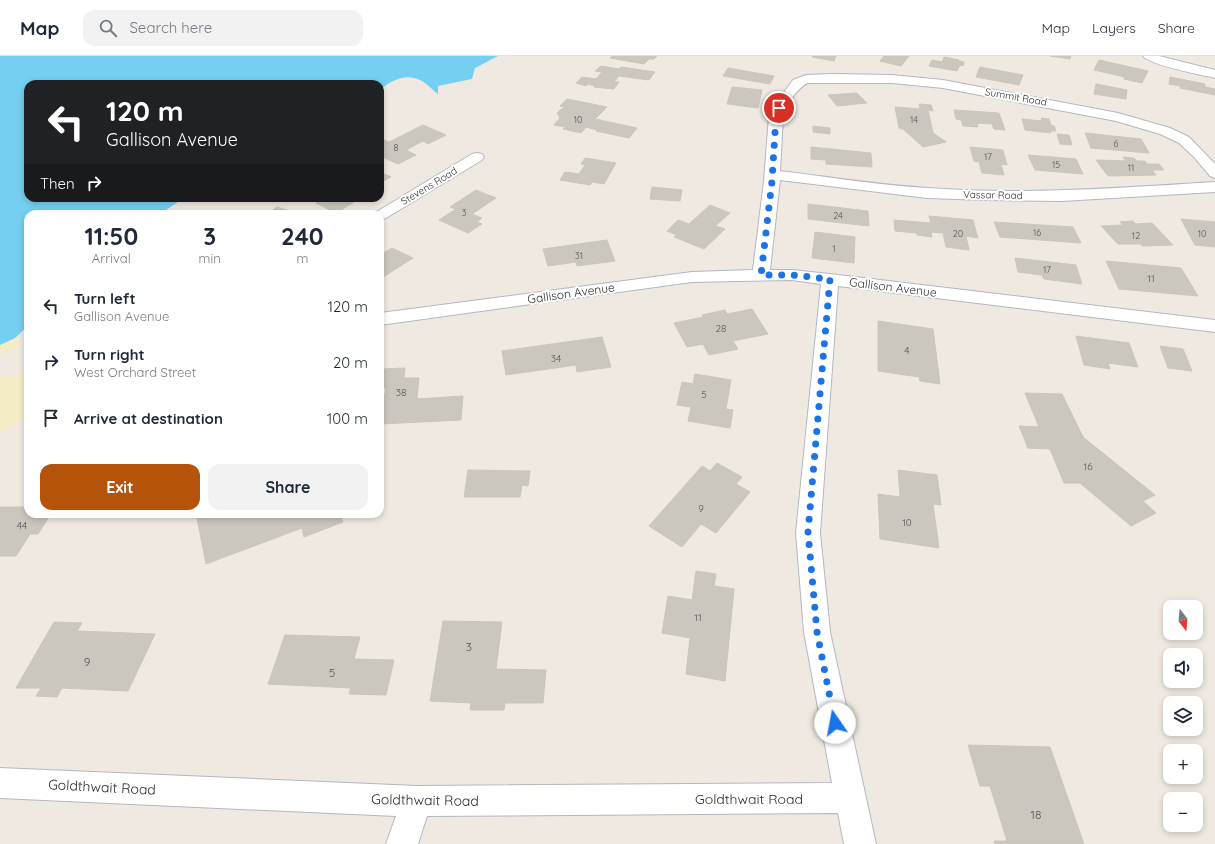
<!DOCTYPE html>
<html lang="en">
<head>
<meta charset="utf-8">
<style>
  :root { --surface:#fff; --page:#f2f2f3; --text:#1f2937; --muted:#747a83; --line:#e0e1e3; --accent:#b45309 }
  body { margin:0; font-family:Quicksand,sans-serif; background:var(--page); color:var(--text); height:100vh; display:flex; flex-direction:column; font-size:15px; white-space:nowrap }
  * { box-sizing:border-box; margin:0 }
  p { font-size:13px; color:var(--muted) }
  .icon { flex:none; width:22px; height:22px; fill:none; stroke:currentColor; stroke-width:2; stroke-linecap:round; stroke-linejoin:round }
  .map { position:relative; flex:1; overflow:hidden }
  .sheet { position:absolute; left:24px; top:154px; width:360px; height:308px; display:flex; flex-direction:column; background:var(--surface); border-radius:12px; box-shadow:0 2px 6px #0003 }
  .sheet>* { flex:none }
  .guide { position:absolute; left:24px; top:24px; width:360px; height:122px; border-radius:12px; box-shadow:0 2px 6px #0003; background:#202124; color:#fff; overflow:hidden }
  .needle { width:26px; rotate:164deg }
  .buttons { position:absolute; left:1163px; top:544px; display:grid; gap:8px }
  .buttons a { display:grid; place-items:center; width:40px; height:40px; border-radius:8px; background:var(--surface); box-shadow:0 2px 6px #0003; font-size:20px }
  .pin { position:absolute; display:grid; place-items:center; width:34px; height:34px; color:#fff; margin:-17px; border:2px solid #fff; border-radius:50%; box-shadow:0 1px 4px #0007 }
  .me { position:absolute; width:44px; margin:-22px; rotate:348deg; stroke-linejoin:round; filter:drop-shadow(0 0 3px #0008) }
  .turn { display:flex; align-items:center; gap:14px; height:84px; padding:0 16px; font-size:18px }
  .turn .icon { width:52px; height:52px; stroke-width:2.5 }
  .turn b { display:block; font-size:28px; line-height:34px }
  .then { display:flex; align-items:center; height:38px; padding:0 16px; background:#0003; gap:8px; font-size:15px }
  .eta { display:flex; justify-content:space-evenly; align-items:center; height:68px; text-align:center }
  .eta b { font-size:24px; font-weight:800; line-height:28px }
  .cta { display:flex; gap:8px; margin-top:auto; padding:8px 16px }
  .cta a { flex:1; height:46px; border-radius:12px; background:var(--accent); color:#fff; font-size:16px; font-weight:800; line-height:46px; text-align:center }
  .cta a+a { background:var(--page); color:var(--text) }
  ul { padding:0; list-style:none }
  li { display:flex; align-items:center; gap:12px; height:56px; padding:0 16px }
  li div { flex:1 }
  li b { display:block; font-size:15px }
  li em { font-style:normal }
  header { display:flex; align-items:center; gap:24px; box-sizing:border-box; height:56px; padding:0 20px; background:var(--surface); border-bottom:1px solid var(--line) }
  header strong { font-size:19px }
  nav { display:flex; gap:22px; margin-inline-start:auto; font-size:14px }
  .search { width:280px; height:36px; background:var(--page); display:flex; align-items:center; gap:10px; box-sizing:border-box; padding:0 14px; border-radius:12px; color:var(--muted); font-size:15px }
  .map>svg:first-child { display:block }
  .sand { fill:#f3ecc5 }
  .water { fill:#75cff0 }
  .building { fill:#cbc7bf; stroke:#cbc5ba }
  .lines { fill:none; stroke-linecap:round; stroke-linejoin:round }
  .minor-casing { stroke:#b4b7c1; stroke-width:2 }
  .minor { fill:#fff; fill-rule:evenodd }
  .route { stroke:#1a73e8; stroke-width:7; stroke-dasharray:0 12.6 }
  .labels { text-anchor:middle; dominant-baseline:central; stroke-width:4; stroke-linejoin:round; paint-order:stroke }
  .far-number-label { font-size:9px; fill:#555452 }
  .far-street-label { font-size:10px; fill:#2e2e2e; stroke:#fff }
  .number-label { font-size:10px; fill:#555452 }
  .street-label { font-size:12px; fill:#2e2e2e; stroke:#fff }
  .near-number-label { font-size:12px; fill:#555452 }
  .near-street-label { font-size:14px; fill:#2e2e2e; stroke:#fff }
</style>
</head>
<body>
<header>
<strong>Map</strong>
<div class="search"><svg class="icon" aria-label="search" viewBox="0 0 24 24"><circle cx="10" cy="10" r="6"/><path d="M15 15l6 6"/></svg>Search here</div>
<nav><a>Map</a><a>Layers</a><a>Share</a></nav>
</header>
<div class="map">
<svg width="1215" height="788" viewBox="0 0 1215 788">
  <rect width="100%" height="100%" fill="#efe9e1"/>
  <g class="sand">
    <polygon points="15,282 23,286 16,292 0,298 0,289"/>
    <polygon points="0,319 28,319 28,360 0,377"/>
  </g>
  <path class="water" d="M0,0H498L475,12L472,23L438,30V38C432,34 427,27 420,24C406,17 391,24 380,34V28H28V142H184L160,158H28V270L15,282L0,289Z"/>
  <g class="building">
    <polygon points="612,0 657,0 654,3 649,3 644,8 610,2"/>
    <polygon points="813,0 836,0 834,5 812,1"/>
    <polygon points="884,0 909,0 901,10 880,5"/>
    <polygon points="1050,0 1071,0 1070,3"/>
    <polygon points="944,1 959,4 959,5 964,6 963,10 960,9 957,15 929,10 932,4 942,6"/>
    <polygon points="1099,4 1148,15 1142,27 1124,23 1125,21 1094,14"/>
    <polygon points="601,10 619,13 621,11 655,16 649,24 619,20 614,26 619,26 614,33 594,31 595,30 588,28 586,30 576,27 582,21 596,23 602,16 595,15"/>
    <polygon points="980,11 1023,19 1019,29 976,21"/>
    <polygon points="728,12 774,20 770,28 723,20"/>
    <polygon points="1170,21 1205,28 1205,31 1215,33 1215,39 1180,32 1180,30 1169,28"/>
    <polygon points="1096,28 1127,34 1126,43 1094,38"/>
    <polygon points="732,31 762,34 758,52 727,48"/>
    <polygon points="857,37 867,47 837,50 828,39"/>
    <polygon points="567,43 607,51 595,63 637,72 629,82 596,75 597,74 586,71 581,77 563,73 566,71 554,69 560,62 557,57 564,51 560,50"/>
    <polygon points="919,48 931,49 933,55 928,54 933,77 946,86 923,91 903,73 899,72 895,51 920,53"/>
    <polygon points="954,54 999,57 1005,74 994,73 992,68 977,67 978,71 963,70 961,64 956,63"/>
    <polygon points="1041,62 1049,63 1051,69 1054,70 1056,75 1050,75 1051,77 1025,74 1022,63 1042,65"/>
    <polygon points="423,69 446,79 428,88 423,85 406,94 416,99 398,108 380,100 380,85 384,84 389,86"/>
    <polygon points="813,70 830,72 830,78 813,76"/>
    <polygon points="1085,77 1141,83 1149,97 1091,92"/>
    <polygon points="1057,78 1069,79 1072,89 1060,88"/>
    <polygon points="811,91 871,97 872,111 826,108 826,104 811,103"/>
    <polygon points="970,91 1003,94 1007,109 1001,108 1004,119 982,117 979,106 974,105"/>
    <polygon points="1028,99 1076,103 1083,118 1035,114"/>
    <polygon points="1123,101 1134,102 1137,105 1145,105 1147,108 1159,108 1164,114 1152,114 1156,119 1108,120 1096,104 1126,105"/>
    <polygon points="585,102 616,107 604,128 592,126 590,129 560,124 565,116 579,118 585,109 581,108"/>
    <polygon points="380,116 391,121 380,127"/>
    <polygon points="652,131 682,134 680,145 650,143"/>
    <polygon points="476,134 496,142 472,158 482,162 477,166 482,168 468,177 439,164 456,153 450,151"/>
    <polygon points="325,142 345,142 354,146 336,157 316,147"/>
    <polygon points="808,148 868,155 869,170 808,163"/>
    <polygon points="710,149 730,157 715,170 725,173 704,193 674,181 677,179 667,175 678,164 689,168"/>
    <polygon points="277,151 293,156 290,158 267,158"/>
    <polygon points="929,160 973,164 978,182 966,180 969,194 946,191 943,177 931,176 932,181 917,179 917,177 895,175 894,164 931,167"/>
    <polygon points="1181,163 1215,166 1215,191 1195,189"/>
    <polygon points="1133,165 1136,168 1152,167 1173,189 1143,190 1140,188 1118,188 1101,170 1123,169 1120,166"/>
    <polygon points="994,166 1073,171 1081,187 1000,181"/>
    <polygon points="815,176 855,181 854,207 812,202"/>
    <polygon points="607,184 615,205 577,210 576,206 548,210 543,193"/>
    <polygon points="392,192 413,202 380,223 380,199"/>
    <polygon points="1015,202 1076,209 1082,228 1044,223 1042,219 1018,216"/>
    <polygon points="1106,205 1181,212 1198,240 1119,233"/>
    <polygon points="752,253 768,278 733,285 738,293 709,299 703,288 687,291 674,267 703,261 702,259 725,254 727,258"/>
    <polygon points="878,265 933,273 940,328 920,325 919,321 878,315"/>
    <polygon points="1076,280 1129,287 1138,311 1108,307 1110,313 1084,309"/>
    <polygon points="602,281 611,311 577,316 576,309 506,319 502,295"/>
    <polygon points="1160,290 1183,293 1192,315 1168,312"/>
    <polygon points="405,312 404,322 419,322 417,343 463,340 461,364 380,368 386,332 380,332 382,313"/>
    <polygon points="695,318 731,324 726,353 733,354 730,372 688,365 691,351 677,349 682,326 693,328"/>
    <polygon points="1025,337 1062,338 1083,381 1155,439 1143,445 1156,457 1131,470 1080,427 1064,427 1050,393 1028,392 1019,370 1039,371"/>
    <polygon points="717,407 742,421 736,428 750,436 716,477 701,468 682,491 649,470 702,410 710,415"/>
    <polygon points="468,414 530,415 528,430 522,429 520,441 464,441"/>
    <polygon points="898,414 937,419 941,449 933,448 939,492 880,483 878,438 900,441"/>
    <polygon points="0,451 28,451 28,459 50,459 38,478 30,478 16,500 0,500"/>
    <polygon points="208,458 340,458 343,466 304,481 302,472 206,508 197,462"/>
    <polygon points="696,515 716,518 714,530 734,533 725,625 686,618 690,582 662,577 668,540 692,544"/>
    <polygon points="443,565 502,566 496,613 546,614 543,647 505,647 504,654 470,654 471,647 430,645"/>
    <polygon points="54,566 82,567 77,575 155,578 128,635 62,632 57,641 36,640 41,632 16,632"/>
    <polygon points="285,579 360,581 354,603 394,604 386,639 349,638 351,632 268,628"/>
    <polygon points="968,689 1050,691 1084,788 995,788 994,785 1007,785 990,730 980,730"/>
  </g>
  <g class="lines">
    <defs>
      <g id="minor">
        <path d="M1143,0H1159L1215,14V22C1202,19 1149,9 1143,0Z"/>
        <path d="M834,18L892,19L943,24L1118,57L1170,72L1189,81L1215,108V122L1210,120L1194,101L1179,87L1160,78L1116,65L943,32L892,27H808C797,32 787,48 783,60L780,115C829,121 878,129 928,132C1024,139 1119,132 1215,126V136L1062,145L986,144L927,142L780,124L770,214H792L830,218L1215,264V276L838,230L820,477L830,576L876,788H844L838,757L427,760L418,788H386L396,760L0,742V712L417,730L832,727L804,576L796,477L821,228L792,224L692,226L380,269V257L692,216L753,214L764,125L769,60L772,52L793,24L806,19Z"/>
        <polygon points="477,97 482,98 484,101 482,104 386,162 380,164 380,158 373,158 472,98"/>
      </g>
    </defs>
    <use href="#minor" class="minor-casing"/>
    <use href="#minor" class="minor"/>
  </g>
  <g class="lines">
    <polyline class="route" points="779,52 776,60 772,125 761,219 792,219 830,223 808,476 817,576 835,667"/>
  </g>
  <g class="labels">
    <g class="far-number-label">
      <text x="578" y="63">10</text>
      <text x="914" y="63">14</text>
      <text x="1116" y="87">6</text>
      <text x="396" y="91">8</text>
      <text x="988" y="100">17</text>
      <text x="1056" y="108">15</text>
      <text x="1131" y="111">11</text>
      <text x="464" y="156">3</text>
      <text x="838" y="159">24</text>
      <text x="1037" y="176">16</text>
      <text x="958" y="177">20</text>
      <text x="1202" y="177">10</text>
      <text x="1136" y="179">12</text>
      <text x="834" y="192">1</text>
      <text x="579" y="199">31</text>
      <text x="1047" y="213">17</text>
    </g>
    <g class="far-street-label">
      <text transform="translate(1016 41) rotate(10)">Summit Road</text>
      <text transform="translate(429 130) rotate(-31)">Stevens Road</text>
      <text transform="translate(993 139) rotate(1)">Vassar Road</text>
    </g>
    <g class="number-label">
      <text x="1151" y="222">11</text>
      <text x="721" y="272">28</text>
      <text x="907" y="294">4</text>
      <text x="556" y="302">34</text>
      <text x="401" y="336">38</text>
      <text x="704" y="338">5</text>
      <text x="1088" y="410">16</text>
      <text x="701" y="452">9</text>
      <text x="907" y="466">10</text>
      <text x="22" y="469">44</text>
      <text x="698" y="561">11</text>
    </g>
    <g class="street-label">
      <text transform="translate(893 231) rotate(7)">Gallison Avenue</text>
      <text transform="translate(571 237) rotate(-8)">Gallison Avenue</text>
    </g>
    <g class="near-number-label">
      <text x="469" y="590">3</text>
      <text x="87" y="605">9</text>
      <text x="332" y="616">5</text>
      <text x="1036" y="758">18</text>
    </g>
    <g class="near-street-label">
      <text transform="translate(102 731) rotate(3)">Goldthwait Road</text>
      <text x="749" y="743">Goldthwait Road</text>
      <text transform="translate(425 744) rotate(1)">Goldthwait Road</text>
    </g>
  </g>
</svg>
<div class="buttons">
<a><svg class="needle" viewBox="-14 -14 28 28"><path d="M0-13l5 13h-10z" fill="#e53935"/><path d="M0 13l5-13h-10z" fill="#747a83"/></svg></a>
<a><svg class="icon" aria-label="sound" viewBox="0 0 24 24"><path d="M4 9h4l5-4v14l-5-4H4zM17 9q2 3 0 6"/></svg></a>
<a><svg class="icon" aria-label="layers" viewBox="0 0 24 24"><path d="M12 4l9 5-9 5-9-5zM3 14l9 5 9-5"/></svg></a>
<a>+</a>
<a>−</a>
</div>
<div class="pin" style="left:779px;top:52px;background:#d93025"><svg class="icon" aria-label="arrive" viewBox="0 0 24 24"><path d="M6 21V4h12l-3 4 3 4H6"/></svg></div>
<svg class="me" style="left:835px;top:667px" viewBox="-20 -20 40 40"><circle r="19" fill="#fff"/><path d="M0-13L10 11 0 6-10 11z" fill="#1a73e8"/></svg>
<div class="guide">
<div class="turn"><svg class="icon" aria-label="left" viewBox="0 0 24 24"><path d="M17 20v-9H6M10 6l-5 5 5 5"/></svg><div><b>120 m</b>Gallison Avenue</div></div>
<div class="then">Then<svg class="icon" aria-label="right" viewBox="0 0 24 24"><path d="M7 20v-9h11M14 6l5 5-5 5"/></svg></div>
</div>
<section class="sheet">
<div class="eta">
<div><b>11:50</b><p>Arrival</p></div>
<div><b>3</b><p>min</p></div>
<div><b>240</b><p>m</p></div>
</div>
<ul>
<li><svg class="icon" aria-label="left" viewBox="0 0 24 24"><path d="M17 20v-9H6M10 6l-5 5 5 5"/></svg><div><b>Turn left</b><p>Gallison Avenue</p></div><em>120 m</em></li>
<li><svg class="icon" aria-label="right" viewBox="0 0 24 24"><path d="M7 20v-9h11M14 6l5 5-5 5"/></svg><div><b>Turn right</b><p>West Orchard Street</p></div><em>20 m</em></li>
<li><svg class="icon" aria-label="arrive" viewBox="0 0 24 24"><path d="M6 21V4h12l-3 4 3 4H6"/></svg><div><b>Arrive at destination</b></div><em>100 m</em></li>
</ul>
<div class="cta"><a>Exit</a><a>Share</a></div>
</section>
</div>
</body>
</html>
